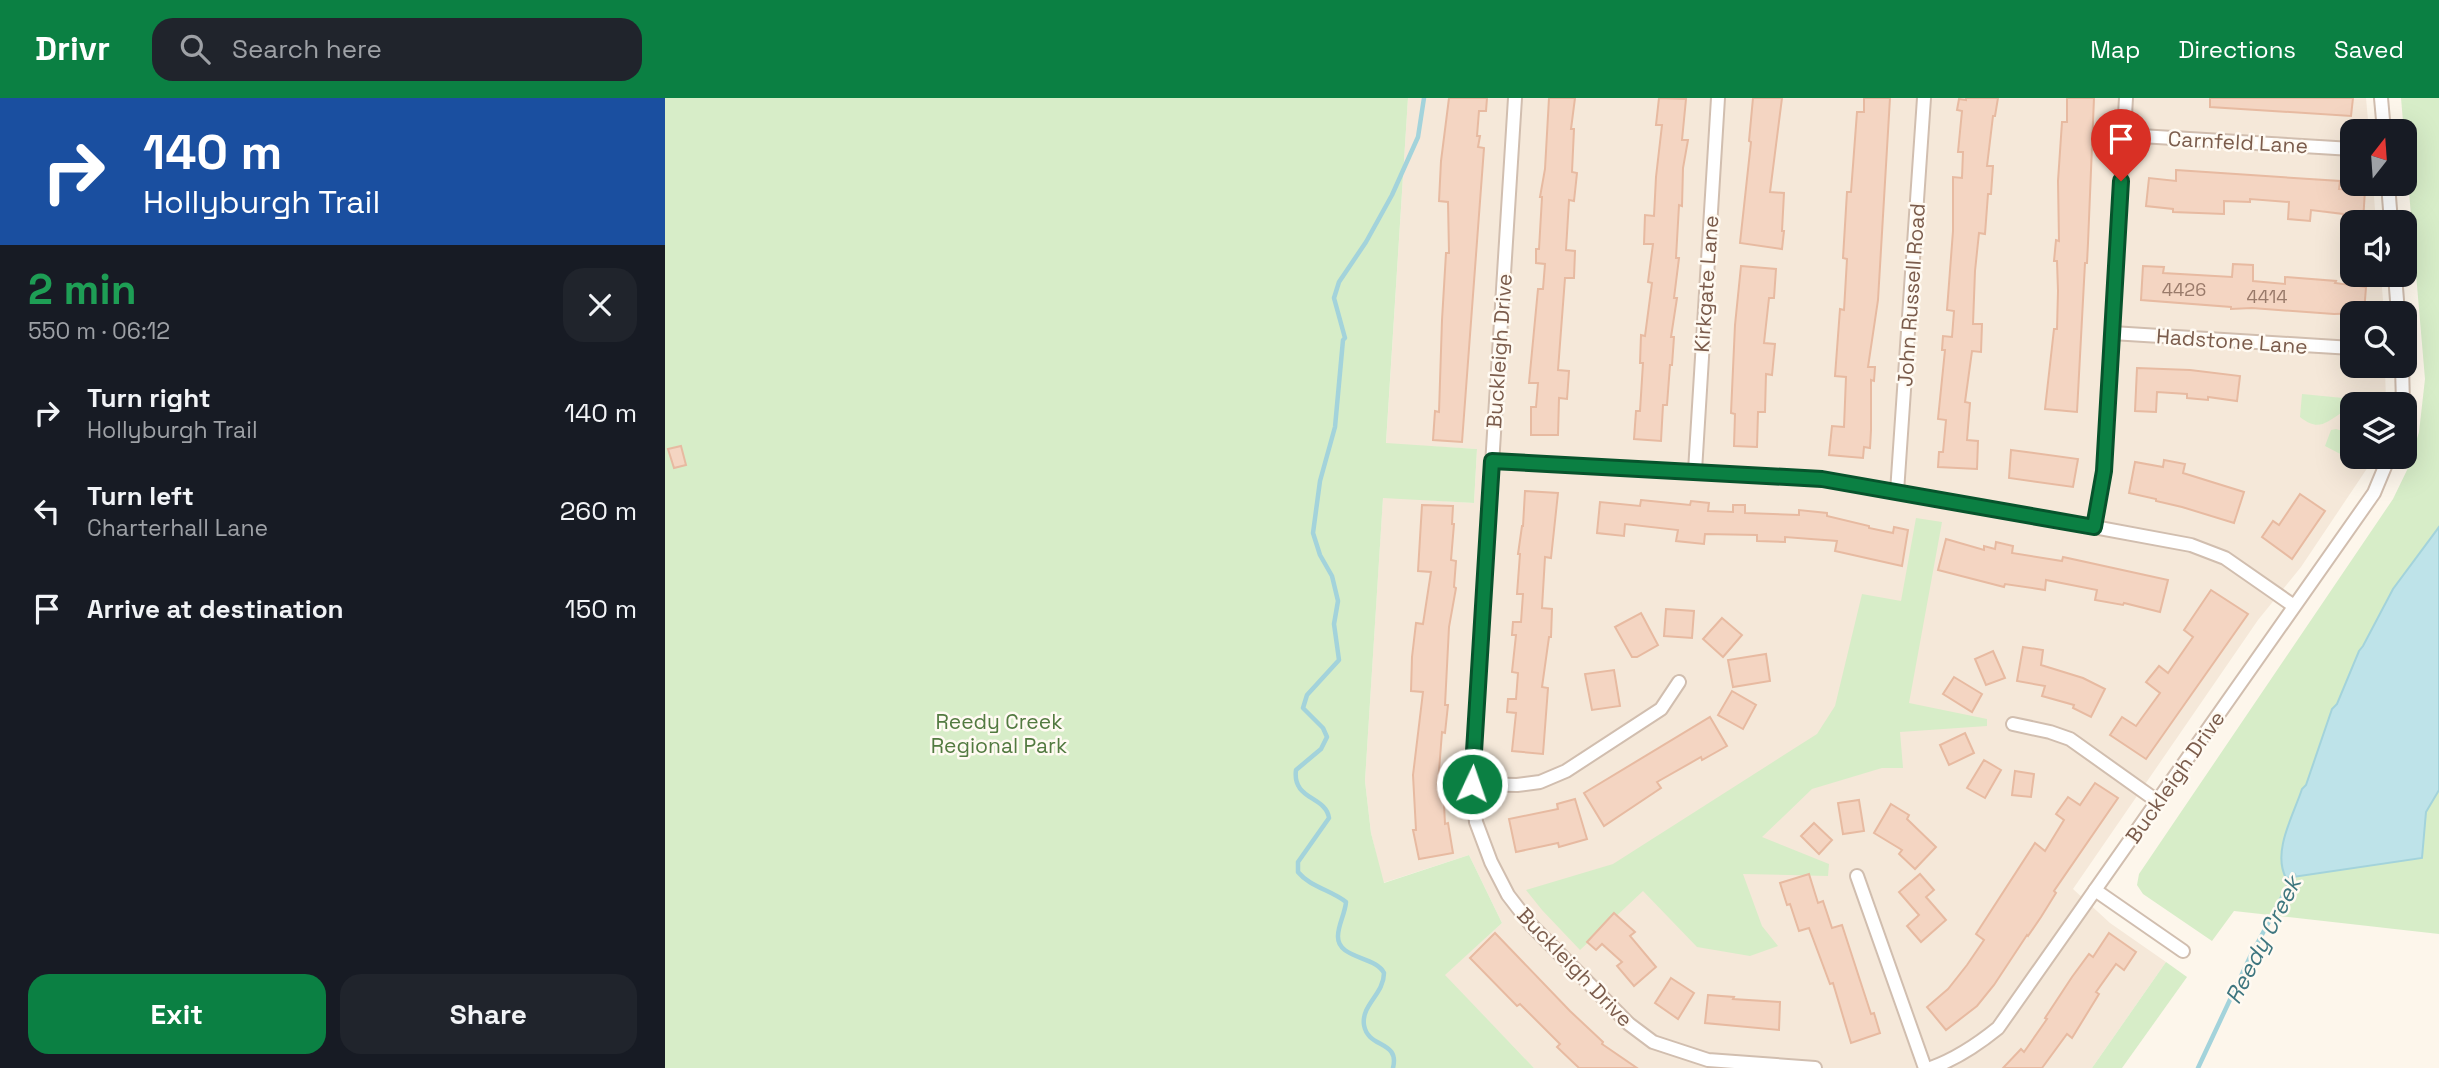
<!DOCTYPE html>
<html lang="en">
<head>
<meta charset="utf-8">
<style>
  :root { --surface:#171b24; --page:#20242c; --text:#f1f3f6; --muted:#9ea1a6; --accent:#0b8043 }
  body { margin:0; font-family:"Space Grotesk",sans-serif; background:var(--page); color:var(--text); height:100vh; display:flex; flex-direction:column; font-size:26px; white-space:nowrap }
  * { box-sizing:border-box; margin:0 }
  p { font-size:23px; color:var(--muted) }
  .icon { flex:none; width:38px; height:38px; fill:none; stroke:currentColor; stroke-width:2; stroke-linecap:round; stroke-linejoin:round }
  .map { position:relative; flex:1; overflow:hidden }
  .details { display:flex; flex-direction:column; background:var(--surface); width:665px }
  .details>* { flex:none }
  .top-card { background:#1a4fa0; color:#fff; overflow:hidden }
  .needle { width:46px; rotate:17deg }
  .controls { position:absolute; left:1675px; top:21px; display:grid; gap:14px }
  .controls a { display:grid; place-items:center; width:77px; height:77px; border-radius:14px; background:var(--surface); box-shadow:0 7px 28px #0002; font-size:35px }
  .pin { position:absolute; display:grid; place-items:center; width:60px; height:60px; color:#fff; margin:-72px -30px; border-radius:50% 50% 50% 0; rotate:-45deg; box-shadow:0 0 7px #0007 }
  .pin .icon { rotate:45deg }
  .me { position:absolute; width:77px; margin:-38px; rotate:3deg; stroke-linejoin:round; filter:drop-shadow(0 0 5px #0008) }
  .turn { display:flex; align-items:center; gap:24px; height:147px; padding:0 28px; font-size:32px }
  .turn .icon { width:91px; height:91px; stroke-width:2.5 }
  .turn b { display:block; font-size:49px; line-height:60px }
  .round { display:grid; place-items:center; flex:none; width:74px; height:74px; border-radius:21px; background:var(--page) }
  .headline { display:flex; align-items:center; justify-content:space-between; height:119px; padding:0 28px }
  h1 { font-size:42px; font-weight:700; line-height:52px; color:#1e9e55 }
  .action { display:flex; gap:14px; margin-top:auto; padding:14px 28px }
  .action a { flex:1; height:80px; border-radius:21px; background:var(--accent); color:#fff; font-size:28px; font-weight:700; line-height:80px; text-align:center }
  .action a+a { background:var(--page); color:var(--text) }
  ul { padding:0; list-style:none }
  li { display:flex; align-items:center; gap:21px; height:98px; padding:0 28px }
  li div { flex:1 }
  li b { display:block; font-size:26px }
  li em { font-style:normal }
  header { display:flex; align-items:center; gap:42px; box-sizing:border-box; height:98px; padding:0 35px; background:var(--accent); color:#fff }
  header strong { font-size:33px }
  nav { display:flex; gap:38px; margin-inline-start:auto; font-size:24px }
  .search { width:490px; height:63px; background:var(--page); display:flex; align-items:center; gap:18px; box-sizing:border-box; padding:0 24px; border-radius:21px; color:var(--muted); font-size:26px }
  main { display:flex; flex:1; min-height:0 }
  .map>svg:first-child { display:block }
  .residential { fill:#f5e8d9 }
  .green { fill:#d7edc8 }
  .water { fill:#bee3e9; stroke:#a3d3db; stroke-width:2 }
  .lines { fill:none; stroke-linecap:round; stroke-linejoin:round }
  .stream { stroke:#a3d3db; stroke-width:4.5 }
  .building { fill:#f4d5c2; stroke:#e7baa1; stroke-width:2 }
  .street-casing { stroke:#d1beaf; stroke-width:16 }
  .street { stroke:#fff; stroke-width:12 }
  .route-casing { stroke:#07532c; stroke-width:18 }
  .route { stroke:#0b8043; stroke-width:12 }
  .labels { text-anchor:middle; dominant-baseline:central; stroke-width:5; stroke-linejoin:round; paint-order:stroke }
  .number-label { font-size:18px; fill:#997a6a }
  .street-label { font-size:21px; fill:#7b5c4c; stroke:#fffaf2 }
  .park-label { font-size:21px; fill:#527a40; stroke:#fffaf2 }
  .water-label { font-size:23px; font-style:italic; fill:#3e767f; stroke:#fffaf2 }
</style>
</head>
<body>
<header>
<strong>Drivr</strong>
<div class="search"><svg class="icon" aria-label="search" viewBox="0 0 24 24"><circle cx="10" cy="10" r="6"/><path d="M15 15l6 6"/></svg>Search here</div>
<nav><a>Map</a><a>Directions</a><a>Saved</a></nav>
</header>
<main>
<section class="details">
<div class="top-card">
<div class="turn"><svg class="icon" aria-label="right" viewBox="0 0 24 24"><path d="M7 20v-9h11M14 6l5 5-5 5"/></svg><div><b>140 m</b>Hollyburgh Trail</div></div>
</div>
<div class="headline"><div><h1>2 min</h1><p>550 m · 06:12</p></div><a class="round"><svg class="icon" aria-label="close" viewBox="0 0 24 24"><path d="M6 6l12 12M18 6L6 18"/></svg></a></div>
<ul>
<li><svg class="icon" aria-label="right" viewBox="0 0 24 24"><path d="M7 20v-9h11M14 6l5 5-5 5"/></svg><div><b>Turn right</b><p>Hollyburgh Trail</p></div><em>140 m</em></li>
<li><svg class="icon" aria-label="left" viewBox="0 0 24 24"><path d="M17 20v-9H6M10 6l-5 5 5 5"/></svg><div><b>Turn left</b><p>Charterhall Lane</p></div><em>260 m</em></li>
<li><svg class="icon" aria-label="arrive" viewBox="0 0 24 24"><path d="M6 21V4h12l-3 4 3 4H6"/></svg><div><b>Arrive at destination</b></div><em>150 m</em></li>
</ul>
<div class="action"><a>Exit</a><a>Share</a></div>
</section>
<div class="map">
<svg width="1774" height="970" viewBox="0 0 1774 970">
  <rect width="100%" height="100%" fill="#fdf6eb"/>
  <polygon class="residential" points="743,0 1701,0 1704,33 1687,33 1687,86 1708,86 1711,124 1687,124 1687,177 1716,177 1719,215 1687,215 1687,268 1720,268 1721,306 1687,306 1687,359 1708,359 1705,366 1636,469 1593,522 1408,791 1445,825 1501,864 1427,970 869,970 779,877 837,825 804,757 718,785 706,735 700,683 718,399 809,405 812,351 721,346"/>
  <g class="green">
    <polygon points="0,0 743,0 721,345 812,351 809,405 718,400 700,683 706,735 719,785 804,757 837,825 780,877 869,970 0,970"/>
    <polygon points="1736,0 1774,0 1774,836 1569,813 1547,843 1478,796 1472,787 1474,776 1728,401 1744,368 1754,334 1760,281"/>
    <path d="M1637,296L1678,300L1676,315C1659,326 1653,333 1635,319Z"/>
    <polygon points="1671,331 1687,336 1687,359 1689,360 1683,360 1660,348 1666,332"/>
    <polygon points="1251,420 1277,424 1244,605 1322,621 1322,628 1235,634 1238,670 1217,670 1147,691 1097,739 1164,766 1163,778 1078,776 1097,828 1113,848 1085,858 1032,849 978,793 915,852 877,812 861,792 948,766 1152,636 1170,608 1197,496 1236,503"/>
    <polygon points="1501,864 1522,879 1457,970 1427,970"/>
  </g>
  <path class="water" d="M1774,429V692L1761,714L1757,760L1621,780C1607,754 1628,718 1637,691L1641,687L1667,611L1672,606L1694,553L1698,548L1728,491Z"/>
  <g class="lines">
    <g class="stream">
      <path d="M728,970C735,942 703,951 699,927C696,907 719,896 719,875C711,858 672,861 673,838C673,827 680,816 681,804C666,792 645,789 633,774V764L664,720C661,698 627,702 631,672L656,651L662,639L658,630L638,610L642,597L674,562L669,526L673,503L667,478L655,457L648,435L655,383L670,329L678,242L680,240L669,200L674,184L701,144L727,97L753,39L759,0"/>
      <polyline points="1533,970 1585,859 1629,777"/>
    </g>
  </g>
  <g class="building">
    <polygon points="784,0 822,0 821,13 814,13 812,38 815,38 813,49 819,50 797,344 768,342 770,313 774,314 777,222 781,155 784,155 783,104 774,103 776,63"/>
    <polygon points="884,0 910,0 906,31 909,31 907,74 912,75 909,103 904,102 901,152 910,153 909,180 900,180 893,272 904,273 902,301 894,300 893,337 866,337 866,309 871,309 873,285 864,285 873,191 878,191 880,166 871,165 871,151 874,151 877,99 875,99 880,71"/>
    <polygon points="994,0 1021,1 1017,42 1023,42 1018,70 1017,108 1014,107 1011,160 1014,160 1009,200 1012,200 1006,239 1009,239 1007,267 1005,267 1002,307 998,307 996,343 969,341 971,313 975,313 978,265 975,265 976,237 980,238 987,185 983,184 988,146 979,146 980,117 989,118 991,79 997,27 991,27"/>
    <polygon points="1088,0 1117,0 1105,94 1119,95 1117,133 1119,133 1117,151 1075,145 1086,44 1084,43"/>
    <polygon points="1199,0 1225,0 1213,202 1203,269 1210,269 1209,283 1206,282 1206,332 1205,350 1199,349 1198,360 1164,357 1167,328 1179,329 1181,279 1170,278 1175,211 1179,212 1182,161 1178,160 1182,94 1186,94 1192,14 1199,14"/>
    <polygon points="1301,0 1333,0 1330,18 1328,18 1322,68 1328,68 1326,96 1323,96 1320,136 1314,135 1310,173 1308,226 1317,226 1316,254 1307,253 1300,304 1305,305 1302,342 1313,343 1312,371 1273,369 1274,354 1278,354 1281,322 1273,321 1280,252 1277,252 1278,238 1287,239 1289,213 1282,212 1288,133 1288,79 1297,80 1298,54 1293,54 1297,13 1292,12 1294,1 1301,2"/>
    <polygon points="1402,0 1429,0 1423,145 1422,165 1420,165 1412,314 1380,311 1389,231 1392,231 1393,193 1392,163 1389,163 1391,142 1394,143 1393,83 1397,24 1402,24"/>
    <polygon points="1545,0 1688,0 1686,18 1545,9"/>
    <polygon points="1511,72 1675,83 1674,91 1700,92 1698,124 1678,123 1678,116 1646,112 1645,123 1623,121 1624,104 1585,101 1585,104 1559,103 1559,116 1508,114 1508,111 1481,108 1484,80 1511,83"/>
    <polygon points="1568,166 1588,167 1588,183 1620,186 1620,179 1671,183 1670,185 1701,189 1699,215 1669,216 1587,210 1566,211 1566,209 1476,202 1478,168 1499,169 1498,175 1567,179"/>
    <polygon points="1076,168 1111,171 1109,200 1104,200 1099,245 1110,246 1107,277 1101,276 1100,314 1093,314 1092,349 1069,348 1070,316 1066,315 1070,227"/>
    <polygon points="1472,270 1525,272 1575,278 1572,303 1543,299 1543,302 1522,300 1522,296 1492,294 1491,314 1470,313"/>
    <polygon points="16,348 21,367 9,370 3,351"/>
    <polygon points="1346,352 1413,361 1408,389 1344,380"/>
    <polygon points="1499,362 1520,366 1518,375 1579,394 1569,425 1517,409 1491,403 1491,401 1464,395 1470,364 1498,369"/>
    <polygon points="860,393 893,395 886,460 880,459 877,510 887,511 886,539 884,539 877,589 883,590 878,656 847,653 851,615 842,614 843,601 851,601 853,575 847,574 851,537 847,537 848,524 856,524 858,496 852,496 855,456 853,456 857,428 858,428"/>
    <polygon points="1635,396 1660,413 1627,461 1597,439 1608,423 1614,427"/>
    <polygon points="976,402 1025,407 1026,403 1044,405 1043,413 1068,414 1068,407 1080,407 1080,415 1134,417 1134,412 1162,415 1162,418 1204,428 1204,430 1228,435 1229,429 1243,432 1237,468 1170,453 1172,443 1120,439 1120,444 1092,443 1092,437 1040,436 1039,446 1011,443 1013,432 960,426 959,438 932,435 935,404 975,408"/>
    <polygon points="757,407 788,408 787,426 789,426 786,462 791,463 789,489 791,490 784,529 780,607 783,607 780,635 777,634 773,686 778,686 780,726 783,725 788,755 754,761 748,732 751,732 748,677 758,594 746,593 747,559 751,525 758,526 766,474 753,473"/>
    <polygon points="1281,441 1319,452 1319,448 1330,451 1331,444 1348,448 1347,455 1397,463 1398,459 1503,482 1495,514 1459,505 1458,507 1430,502 1432,492 1381,482 1380,492 1340,486 1339,489 1273,472"/>
    <polygon points="1546,492 1583,516 1481,661 1445,637 1457,619 1471,628 1495,595 1481,584 1494,568 1503,575 1528,539 1519,532"/>
    <polygon points="1001,511 1029,513 1027,540 999,538"/>
    <polygon points="976,515 993,547 972,559 967,559 950,529"/>
    <polygon points="1057,520 1077,537 1058,559 1038,541"/>
    <polygon points="1358,549 1378,552 1376,567 1418,580 1440,591 1426,619 1408,610 1409,607 1377,598 1380,588 1352,583"/>
    <polygon points="1328,553 1340,580 1321,587 1310,561"/>
    <polygon points="1101,556 1105,583 1068,589 1063,562"/>
    <polygon points="949,572 955,608 927,612 920,576"/>
    <polygon points="1289,579 1317,596 1307,614 1278,596"/>
    <polygon points="1067,593 1091,607 1078,631 1053,617"/>
    <polygon points="1045,619 1062,648 1037,662 1036,659 992,684 996,690 939,728 919,695"/>
    <polygon points="1300,635 1309,655 1284,667 1275,647"/>
    <polygon points="1319,662 1336,672 1320,700 1302,690"/>
    <polygon points="1350,673 1369,676 1366,699 1347,697"/>
    <polygon points="1430,685 1453,700 1389,793 1391,795 1376,819 1363,838 1362,837 1329,887 1312,908 1281,932 1262,909 1283,891 1302,867 1319,842 1311,836 1370,745 1380,753 1399,722 1391,716 1403,699 1415,707"/>
    <polygon points="910,701 922,741 894,749 893,745 851,754 844,721 893,711 892,706"/>
    <polygon points="1194,702 1199,733 1178,736 1173,705"/>
    <polygon points="1226,706 1244,717 1242,721 1271,749 1250,771 1234,756 1237,752 1209,735"/>
    <polygon points="1149,725 1167,742 1154,756 1136,738"/>
    <polygon points="1144,776 1153,805 1158,803 1167,830 1177,827 1206,916 1209,915 1215,935 1186,945 1168,885 1165,886 1144,830 1134,833 1125,806 1122,807 1115,785"/>
    <polygon points="1255,776 1269,792 1261,799 1281,822 1256,844 1242,828 1254,817 1234,794"/>
    <polygon points="949,815 970,834 965,838 991,869 969,888 952,868 957,864 937,846 931,852 922,844"/>
    <polygon points="830,835 905,913 938,944 937,946 972,970 914,970 892,949 895,946 855,906 852,908 805,860"/>
    <polygon points="1444,835 1471,854 1459,872 1451,866 1431,894 1434,896 1407,940 1402,936 1377,970 1338,970 1356,951 1359,954 1382,921 1380,920 1407,879 1424,856 1428,859"/>
    <polygon points="1006,880 1029,895 1013,921 990,905"/>
    <polygon points="1043,897 1069,899 1068,901 1115,904 1114,932 1040,925"/>
  </g>
  <g class="lines">
    <defs>
      <g id="street">
        <polyline points="850,0 807,686 811,724 826,764 843,797 866,827 964,926 988,944 1043,962 1150,970"/>
        <polyline points="1716,0 1719,33"/>
        <polyline points="1459,37 1687,51"/>
        <polyline points="1723,86 1726,124"/>
        <polyline points="1730,177 1733,215"/>
        <polyline points="1447,235 1687,250"/>
        <polyline points="1737,268 1738,306"/>
        <polyline points="827,363 1157,381 1429,429 1526,447 1560,460 1629,508"/>
        <polyline points="1030,373 1053,0"/>
        <polyline points="1232,394 1259,0"/>
        <polyline points="1429,429 1439,373 1461,0"/>
        <polyline points="1348,626 1385,634 1405,641 1492,703"/>
        <polyline points="807,686 852,687 875,684 901,673 996,611 1014,584"/>
        <polyline points="1192,778 1260,970"/>
        <polyline points="1430,792 1518,853"/>
        <path d="M1266,970C1291,961 1312,947 1333,930L1709,395L1724,359"/>
      </g>
    </defs>
    <use href="#street" class="street-casing"/>
    <use href="#street" class="street"/>
  </g>
  <g class="lines">
    <defs>
      <polyline id="route" points="807,686 827,363 1157,381 1429,429 1439,373 1456,83"/>
    </defs>
    <use href="#route" class="route-casing"/>
    <use href="#route" class="route"/>
  </g>
  <g class="labels">
    <g class="number-label">
      <text x="1519" y="191">4426</text>
      <text x="1602" y="198">4414</text>
    </g>
    <g class="street-label">
      <text transform="translate(1573 44) rotate(3)">Carnfeld Lane</text>
      <text transform="translate(1041 186) rotate(-86)">Kirkgate Lane</text>
      <text transform="translate(1246 197) rotate(-86)">John Russell Road</text>
      <text transform="translate(1567 243) rotate(4)">Hadstone Lane</text>
      <text transform="translate(834 253) rotate(-86)">Buckleigh Drive</text>
      <text transform="translate(1510 679) rotate(-55)">Buckleigh Drive</text>
      <text transform="translate(910 869) rotate(46)">Buckleigh Drive</text>
    </g>
    <g class="park-label">
      <text x="334" y="623">Reedy Creek<tspan x="334" dy="24">Regional Park</tspan></text>
    </g>
    <g class="water-label">
      <text transform="translate(1598 842) rotate(-63)">Reedy Creek</text>
    </g>
  </g>
</svg>
<div class="controls">
<a><svg class="needle" viewBox="-14 -14 28 28"><path d="M0-13l5 13h-10z" fill="#e53935"/><path d="M0 13l5-13h-10z" fill="#9ea1a6"/></svg></a>
<a><svg class="icon" aria-label="sound" viewBox="0 0 24 24"><path d="M4 9h4l5-4v14l-5-4H4zM17 9q2 3 0 6"/></svg></a>
<a><svg class="icon" aria-label="search" viewBox="0 0 24 24"><circle cx="10" cy="10" r="6"/><path d="M15 15l6 6"/></svg></a>
<a><svg class="icon" aria-label="layers" viewBox="0 0 24 24"><path d="M12 4l9 5-9 5-9-5zM3 14l9 5 9-5"/></svg></a>
</div>
<div class="pin" style="left:1456px;top:83px;background:#d93025"><svg class="icon" aria-label="arrive" viewBox="0 0 24 24"><path d="M6 21V4h12l-3 4 3 4H6"/></svg></div>
<svg class="me" style="left:807px;top:686px" viewBox="-20 -20 40 40"><circle r="17" fill="#0b8043" stroke="#fff" stroke-width="3"/><path d="M0-11L8 9 0 5-8 9z" fill="#fff"/></svg>
</div>
</main>
</body>
</html>
